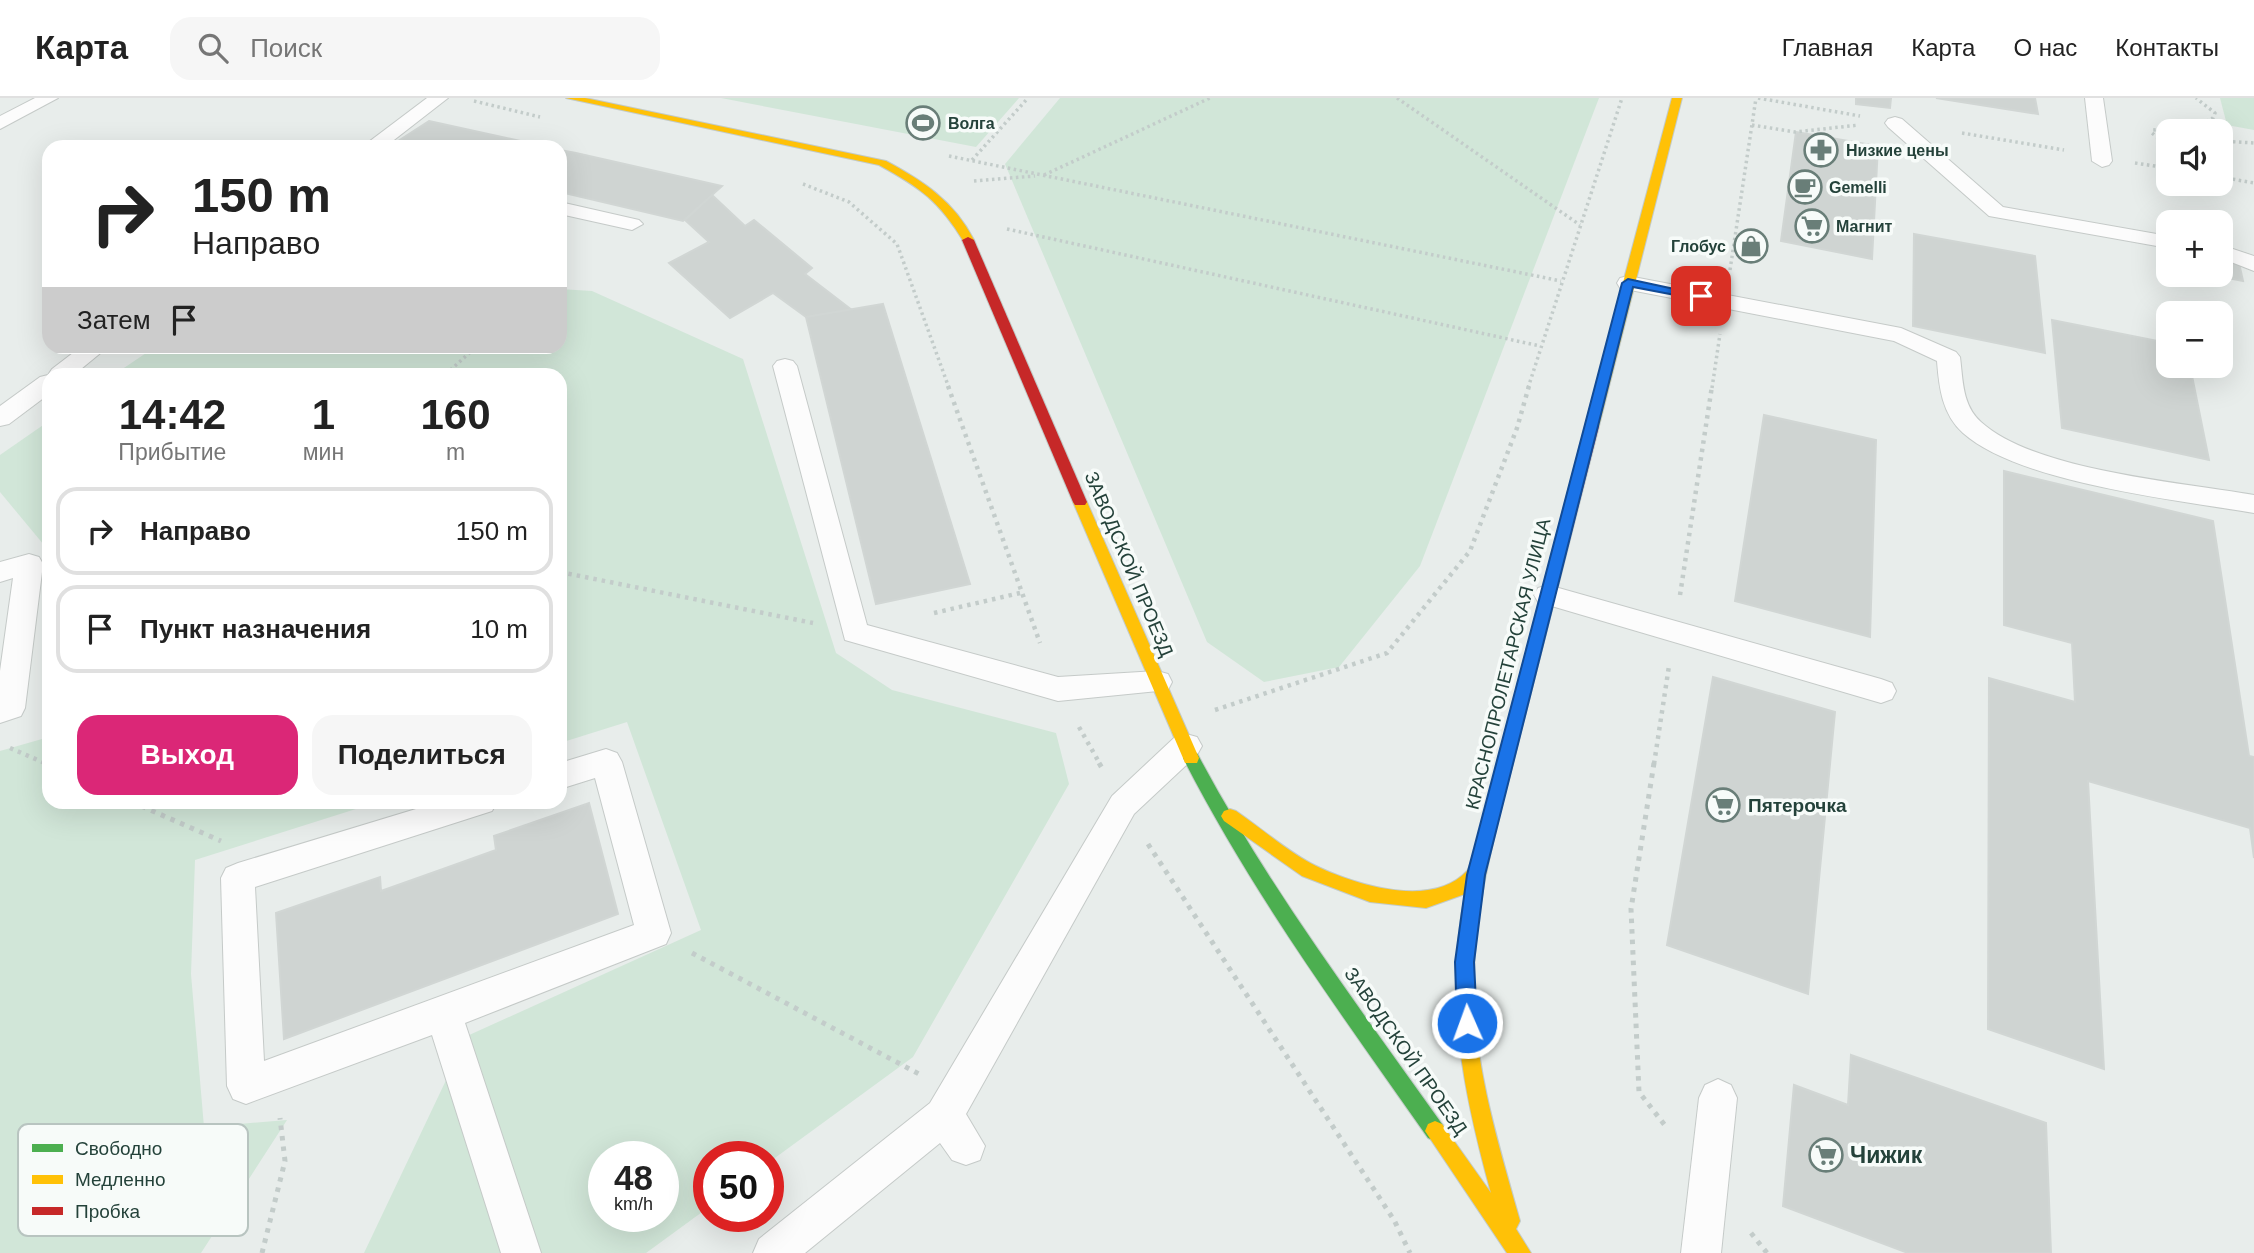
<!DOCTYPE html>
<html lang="ru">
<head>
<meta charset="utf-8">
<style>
  :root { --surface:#fff; --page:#f6f6f6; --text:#222; --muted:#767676; --line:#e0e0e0; --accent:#db2777 }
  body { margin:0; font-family:Arial,sans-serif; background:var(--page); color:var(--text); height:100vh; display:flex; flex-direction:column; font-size:26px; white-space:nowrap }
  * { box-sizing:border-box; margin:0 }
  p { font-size:23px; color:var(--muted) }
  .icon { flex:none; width:38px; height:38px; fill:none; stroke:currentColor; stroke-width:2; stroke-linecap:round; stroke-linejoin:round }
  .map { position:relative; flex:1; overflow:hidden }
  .panel { position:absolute; left:42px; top:270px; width:525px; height:441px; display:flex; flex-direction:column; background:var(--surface); border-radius:21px; box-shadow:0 7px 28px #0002 }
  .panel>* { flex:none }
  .hud { position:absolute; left:42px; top:42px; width:525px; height:214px; border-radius:21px; box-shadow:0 7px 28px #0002; background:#fff; color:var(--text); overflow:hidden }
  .controls { position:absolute; left:2156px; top:21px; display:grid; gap:14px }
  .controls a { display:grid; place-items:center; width:77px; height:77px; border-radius:14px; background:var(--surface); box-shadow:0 7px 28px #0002; font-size:35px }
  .speed { position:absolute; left:588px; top:1043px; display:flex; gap:14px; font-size:35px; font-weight:700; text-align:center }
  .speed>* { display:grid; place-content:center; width:91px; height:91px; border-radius:50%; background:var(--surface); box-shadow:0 7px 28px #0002; line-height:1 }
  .speed small { font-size:18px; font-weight:400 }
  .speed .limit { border:10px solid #d22; background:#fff; color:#111 }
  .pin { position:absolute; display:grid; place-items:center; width:60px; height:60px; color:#fff; margin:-30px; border-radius:14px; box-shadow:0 4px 10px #0006 }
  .me { position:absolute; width:77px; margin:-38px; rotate:358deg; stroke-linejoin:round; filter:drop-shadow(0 0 5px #0008) }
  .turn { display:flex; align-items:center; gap:24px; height:147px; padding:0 35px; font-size:32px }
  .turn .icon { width:91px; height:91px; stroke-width:2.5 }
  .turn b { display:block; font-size:49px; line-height:60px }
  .then { display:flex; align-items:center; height:66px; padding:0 35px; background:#0003; gap:14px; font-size:26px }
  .eta { display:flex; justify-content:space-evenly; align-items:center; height:119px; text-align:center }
  .eta b { font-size:42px; font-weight:600; line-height:49px }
  .primary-button { display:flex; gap:14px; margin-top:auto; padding:14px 35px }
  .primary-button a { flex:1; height:80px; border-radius:21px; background:var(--accent); color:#fff; font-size:28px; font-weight:600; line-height:80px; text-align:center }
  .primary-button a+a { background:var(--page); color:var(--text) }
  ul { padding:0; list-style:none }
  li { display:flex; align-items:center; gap:21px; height:88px; margin:0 14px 10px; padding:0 21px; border:4px solid var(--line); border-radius:21px }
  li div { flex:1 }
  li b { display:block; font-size:26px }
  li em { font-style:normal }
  header { display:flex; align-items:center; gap:42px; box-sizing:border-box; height:98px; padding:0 35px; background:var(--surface); border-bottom:2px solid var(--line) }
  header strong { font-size:33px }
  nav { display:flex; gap:38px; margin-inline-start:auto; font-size:24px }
  .search { width:490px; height:63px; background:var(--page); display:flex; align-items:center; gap:18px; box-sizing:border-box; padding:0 24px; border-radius:21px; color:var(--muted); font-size:26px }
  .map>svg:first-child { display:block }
  .green { fill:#d1e6d8; fill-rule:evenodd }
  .building { fill:#cfd4d2; stroke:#d1d6d4; stroke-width:2 }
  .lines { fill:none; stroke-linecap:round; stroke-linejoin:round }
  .lane-casing { stroke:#c5cac8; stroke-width:2 }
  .fast-casing { stroke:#c3cbc8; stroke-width:2 }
  .slow-casing { stroke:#c3cbc8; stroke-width:2 }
  .jam-casing { stroke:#c3cbc8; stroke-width:2 }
  .path-far2 { stroke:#c3ccca; stroke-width:3.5; stroke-dasharray:2.5 3.5; stroke-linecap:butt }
  .path-far1 { stroke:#c3ccca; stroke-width:4.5; stroke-dasharray:3.5 5; stroke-linecap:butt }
  .path { stroke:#c3ccca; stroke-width:5; stroke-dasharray:4.5 6; stroke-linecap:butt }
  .lane { fill:#fcfcfc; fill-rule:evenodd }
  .fast { fill:#4caf50; fill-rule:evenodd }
  .slow { fill:#ffc107; fill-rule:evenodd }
  .jam { fill:#c62828; fill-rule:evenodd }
  .route { fill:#1a73e8; stroke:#114b97; stroke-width:2 }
  .labels { text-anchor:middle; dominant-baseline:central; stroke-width:7; stroke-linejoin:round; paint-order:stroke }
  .far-poi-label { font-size:16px; font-weight:bold; fill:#24423a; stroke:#f7fbf9; text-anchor:start }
  .street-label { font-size:19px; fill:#24423a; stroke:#f7fbf9 }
  .poi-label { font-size:19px; font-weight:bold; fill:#24423a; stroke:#f7fbf9; text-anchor:start }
  .near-poi-label { font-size:23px; font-weight:bold; fill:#24423a; stroke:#f7fbf9; text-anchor:start }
  .key { fill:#f7fbf9; stroke:#b8c4c0; stroke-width:2 }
  .key-label { font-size:19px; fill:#24423a }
</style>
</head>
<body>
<header>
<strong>Карта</strong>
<div class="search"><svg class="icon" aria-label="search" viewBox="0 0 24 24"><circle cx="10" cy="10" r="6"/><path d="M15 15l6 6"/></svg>Поиск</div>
<nav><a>Главная</a><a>Карта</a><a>О нас</a><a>Контакты</a></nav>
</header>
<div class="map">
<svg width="2254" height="1155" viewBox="0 0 2254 1155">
  <rect width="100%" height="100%" fill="#e8edeb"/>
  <g class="green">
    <polygon points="721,0 1019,0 976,49"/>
    <polygon points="1060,0 1599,0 1420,468 1339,569 1264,584 1207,544 1005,66"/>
    <polygon points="2220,0 2254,0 2254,32 2227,27"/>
    <path d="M560,191L592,193L743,261L836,555L892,592L1056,635L1069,686L913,959L768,1065V1059H709V1109L646,1155H364L467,938L701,832L627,624L560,645V276H115L155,249L560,248ZM604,1059H663V1118H604Z"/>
    <polygon points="49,323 49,453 0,394 0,357"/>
    <polygon points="49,639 49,704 378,704 195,762 191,876 204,1029 287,1022 201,1155 0,1155 0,653"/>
  </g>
  <g class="building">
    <polygon points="1856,0 1891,0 1890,10 1856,6"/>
    <polygon points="1936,0 2035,0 2038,16"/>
    <polygon points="429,23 548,49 389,49"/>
    <polygon points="1796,34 1878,48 1872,161 1781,143"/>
    <polygon points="560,52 576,55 722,88 683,123 560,94"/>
    <polygon points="712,97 745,128 754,122 812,170 805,176 852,212 806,219 773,195 730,220 669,165 709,144 685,122"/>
    <polygon points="1914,136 2035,158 2045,255 1913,228"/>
    <polygon points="2221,162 2239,165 2243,183 2212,177 2221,177"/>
    <polygon points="883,206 970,486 876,506 806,219"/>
    <polygon points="2052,222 2168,245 2168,268 2190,268 2209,362 2062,330"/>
    <polygon points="1764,317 1876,342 1870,539 1735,503"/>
    <polygon points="2004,373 2213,423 2249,658 2254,659 2254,760 2250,730 2088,683 2104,971 1988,931 1989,580 2075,604 2072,545 2004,527"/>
    <polygon points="1713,579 1835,614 1808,896 1667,847"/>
    <polygon points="589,705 618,816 284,941 276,815 380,779 381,793 443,771 496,752 494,738"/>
    <polygon points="1851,957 2046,1025 2051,1155 1908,1155 1783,1108 1794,987 1848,1007"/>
  </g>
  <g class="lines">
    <defs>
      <g id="lane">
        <polygon points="35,0 58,0 0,31 0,18"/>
        <polygon points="427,0 448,0 385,49 362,49"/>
        <polygon points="2085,0 2103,0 2112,63 2109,67 2102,69 2092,63"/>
        <polygon points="1895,19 1902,21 2003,109 2168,138 2168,150 1989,118 1888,29 1885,25 1888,21"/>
        <polygon points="560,104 639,122 643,126 632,132 560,116"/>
        <polygon points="2221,147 2254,158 2254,173 2221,160"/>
        <path d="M1628,178L1901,230L1956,254L1960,259C1963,282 1962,307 1981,324C2035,373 2181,384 2254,397V415C2178,402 2019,385 1963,335C1942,316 1939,289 1937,263L1894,243L1620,190L1617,185L1620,180Z"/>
        <polygon points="82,248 109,248 75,276 49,276 49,296 9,326 0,328 0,308 40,279 48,277 52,271"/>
        <polygon points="785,261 793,263 797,268 867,527 1058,579 1157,573 1168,576 1172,584 1168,592 1058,603 845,542 773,268 777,263"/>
        <polygon points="29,456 39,459 43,466 25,610 21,618 0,625 0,573 13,480 0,484 0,464"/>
        <polygon points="1548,487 1881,581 1892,585 1896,593 1892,601 1881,605 1538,504 1534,497 1538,490"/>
        <polygon points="1186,636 1197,639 1202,648 1197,657 1134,716 966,1016 985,1048 980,1062 966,1067 952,1062 940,1045 805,1155 753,1155 759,1141 930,1005 1112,698 1175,639"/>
        <polygon points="606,651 617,655 622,664 671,835 666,846 465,925 541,1155 501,1155 432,937 246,1006 233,1001 227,988 221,780 226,770 238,765 439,704 497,704 492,713 255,789 264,963 634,827 595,680 560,691 560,665"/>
        <polygon points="1718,981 1731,987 1737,1000 1721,1155 1681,1155 1699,1000 1705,987"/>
      </g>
      <path id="fast" d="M1191,653L1197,655C1267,787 1356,905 1442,1026L1445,1033L1442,1040L1435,1043L1428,1040C1341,916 1252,795 1183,660L1185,655Z"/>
      <g id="slow">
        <path d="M566,0H585L886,63C923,83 954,103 974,142L964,144C939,103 921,90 879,67Z"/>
        <polygon points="1672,0 1682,0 1599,328 1592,332 1585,328"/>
        <polygon points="1080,399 1087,404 1199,660 1197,665 1185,665 1183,660 1073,404"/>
        <path d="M1509,642L1515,644L1517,649C1497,729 1472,811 1474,894C1475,972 1499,1048 1520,1123L1516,1131L1531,1155H1507L1425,1033L1428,1026L1435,1023L1442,1026L1491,1095C1463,993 1444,901 1465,796L1426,810L1370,804L1302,778L1224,723L1221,718L1224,713L1230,711L1236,713C1261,730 1289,755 1316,768C1356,787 1432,811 1467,773C1473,767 1496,666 1501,649L1503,644Z"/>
      </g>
      <g id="jam">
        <polygon points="968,139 974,142 1087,404 1085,407 1075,407 1073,404 962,142"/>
        <polygon points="1592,324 1599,328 1517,649 1515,654 1503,654 1501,649 1585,328"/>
      </g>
    </defs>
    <use href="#lane" class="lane-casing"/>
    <use href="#fast" class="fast-casing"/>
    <use href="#slow" class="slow-casing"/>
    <use href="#jam" class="jam-casing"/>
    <g class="path-far2">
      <polyline points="1397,0 1580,127"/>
      <polyline points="1758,0 1860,18"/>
      <polyline points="474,3 540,19"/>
      <polyline points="1752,27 1795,34 1859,27"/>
      <polyline points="1962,35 2064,52"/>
      <polyline points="2221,43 2254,45"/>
      <polyline points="2168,48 2152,35 2153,32 2197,28 2213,20 2215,15 2196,0"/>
      <polyline points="949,58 1561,183"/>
      <polyline points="972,62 1028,0"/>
      <polyline points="2135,65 2168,70"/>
      <polyline points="1044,77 1210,0"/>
      <polyline points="2221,79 2254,85"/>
      <polyline points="974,83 1035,78"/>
      <polyline points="803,86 849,104 897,146 949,290"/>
      <polyline points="1007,131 1540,248"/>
      <polyline points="1730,172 1756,0"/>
      <polyline points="446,276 477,248"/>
      <polyline points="1528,290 1622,0"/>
      <polyline points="1712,290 1720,236"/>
    </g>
    <g class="path-far1">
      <polyline points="948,288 1040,545"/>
      <polyline points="560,474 813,525"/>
      <polyline points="1680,497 1712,288"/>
      <polyline points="934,515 1020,495"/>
      <polyline points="1215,612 1387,555 1470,453 1517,330 1529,288"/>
      <polyline points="1079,629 1100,666"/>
      <polyline points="10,650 47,666"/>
      <polyline points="1654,666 1669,568"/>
    </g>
    <g class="path">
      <polyline points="43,665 49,667"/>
      <polyline points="1099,665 1102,670"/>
      <polyline points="1654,665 1631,811 1639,994 1667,1030"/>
      <polyline points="132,704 221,743"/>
      <polyline points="1148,746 1394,1122 1410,1155"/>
      <polyline points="692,855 919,976"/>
      <polyline points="1751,1135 1767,1155"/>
      <polyline points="262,1155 285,1063 280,1020"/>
    </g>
    <use href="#lane" class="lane"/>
    <use href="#fast" class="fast"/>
    <use href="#slow" class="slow"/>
    <use href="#jam" class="jam"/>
  </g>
  <polygon class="route" points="1628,181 1707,198 1701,202 1633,189 1485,777 1474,864 1477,925 1474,932 1467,934 1460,932 1457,925 1455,864 1467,777 1622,185"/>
  <defs>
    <symbol id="stadium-ring" viewBox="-11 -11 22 22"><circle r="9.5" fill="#f7fbf9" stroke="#697e78" stroke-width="1.5"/><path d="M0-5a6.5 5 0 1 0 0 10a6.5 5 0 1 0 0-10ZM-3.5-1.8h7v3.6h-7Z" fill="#697e78"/></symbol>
    <symbol id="pharmacy-ring" viewBox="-11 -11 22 22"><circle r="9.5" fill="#f7fbf9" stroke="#697e78" stroke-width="1.5"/><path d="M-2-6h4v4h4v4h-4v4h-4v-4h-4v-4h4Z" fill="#697e78"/></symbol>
    <symbol id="cafe-ring" viewBox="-11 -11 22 22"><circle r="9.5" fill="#f7fbf9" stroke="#697e78" stroke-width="1.5"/><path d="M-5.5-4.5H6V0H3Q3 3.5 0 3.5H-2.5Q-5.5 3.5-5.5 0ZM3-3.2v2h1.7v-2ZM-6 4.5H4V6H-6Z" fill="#697e78"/></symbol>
    <symbol id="supermarket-ring" viewBox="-11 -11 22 22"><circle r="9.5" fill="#f7fbf9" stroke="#697e78" stroke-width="1.5"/><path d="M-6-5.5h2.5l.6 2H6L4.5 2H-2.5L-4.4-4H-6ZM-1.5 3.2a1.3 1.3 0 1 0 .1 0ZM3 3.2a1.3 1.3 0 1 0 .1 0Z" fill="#697e78"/></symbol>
    <symbol id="shop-ring" viewBox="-11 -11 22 22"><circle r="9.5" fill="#f7fbf9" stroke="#697e78" stroke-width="1.5"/><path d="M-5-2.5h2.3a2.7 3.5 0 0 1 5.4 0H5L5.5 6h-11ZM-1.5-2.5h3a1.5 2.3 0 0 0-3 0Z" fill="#697e78"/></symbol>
  </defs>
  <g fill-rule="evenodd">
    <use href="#stadium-ring" x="904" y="6" width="38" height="38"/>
    <use href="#pharmacy-ring" x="1802" y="33" width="38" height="38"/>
    <use href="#cafe-ring" x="1786" y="70" width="38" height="38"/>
    <use href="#supermarket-ring" x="1793" y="109" width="38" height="38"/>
    <use href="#shop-ring" x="1732" y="129" width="38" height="38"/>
    <use href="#supermarket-ring" x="1704" y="688" width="38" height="38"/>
    <use href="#supermarket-ring" x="1807" y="1038" width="38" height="38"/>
  </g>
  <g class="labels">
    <g class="far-poi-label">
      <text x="948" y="25">Волга</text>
      <text x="1846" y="52">Низкие цены</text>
      <text x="1829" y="89">Gemelli</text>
      <text x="1836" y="128">Магнит</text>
      <text x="1726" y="148" text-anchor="end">Глобус</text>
    </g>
    <g class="street-label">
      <text transform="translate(1129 466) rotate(67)">ЗАВОДСКОЙ ПРОЕЗД</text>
      <text transform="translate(1508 566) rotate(-76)">КРАСНОПРОЛЕТАРСКАЯ УЛИЦА</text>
      <text transform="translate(1406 953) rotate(55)">ЗАВОДСКОЙ ПРОЕЗД</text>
    </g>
    <g class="poi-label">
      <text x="1748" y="707">Пятерочка</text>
    </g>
    <g class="near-poi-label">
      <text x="1850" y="1057">Чижик</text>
    </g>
  </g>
  <rect x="18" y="1026" width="230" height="112" rx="10" class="key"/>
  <rect x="32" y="1046" width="31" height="8" fill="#4caf50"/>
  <rect x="32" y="1077" width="31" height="9" fill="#ffc107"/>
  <rect x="32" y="1109" width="31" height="8" fill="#c62828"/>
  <g class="key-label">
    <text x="75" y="1057">Свободно</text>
    <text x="75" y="1088">Медленно</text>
    <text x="75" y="1120">Пробка</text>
  </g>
</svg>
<div class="controls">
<a><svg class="icon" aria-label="sound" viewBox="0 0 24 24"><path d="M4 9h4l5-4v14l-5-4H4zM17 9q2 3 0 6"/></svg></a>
<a>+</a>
<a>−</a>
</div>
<div class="speed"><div>48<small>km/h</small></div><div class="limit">50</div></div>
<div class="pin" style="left:1701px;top:198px;background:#d93025"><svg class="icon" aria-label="arrive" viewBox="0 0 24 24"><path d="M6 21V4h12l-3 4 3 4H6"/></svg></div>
<svg class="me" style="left:1467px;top:925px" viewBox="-20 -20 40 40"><circle r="17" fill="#1a73e8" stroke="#fff" stroke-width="3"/><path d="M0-11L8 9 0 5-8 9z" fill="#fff"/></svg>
<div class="hud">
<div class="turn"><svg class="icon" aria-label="right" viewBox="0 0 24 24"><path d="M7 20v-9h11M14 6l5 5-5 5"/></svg><div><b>150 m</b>Направо</div></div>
<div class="then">Затем<svg class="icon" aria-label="arrive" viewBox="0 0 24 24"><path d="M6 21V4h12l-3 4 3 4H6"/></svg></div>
</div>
<section class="panel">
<div class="eta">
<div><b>14:42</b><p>Прибытие</p></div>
<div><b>1</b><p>мин</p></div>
<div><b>160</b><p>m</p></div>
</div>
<ul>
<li><svg class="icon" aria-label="right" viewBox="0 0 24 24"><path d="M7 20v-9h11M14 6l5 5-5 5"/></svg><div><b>Направо</b></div><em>150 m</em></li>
<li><svg class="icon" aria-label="arrive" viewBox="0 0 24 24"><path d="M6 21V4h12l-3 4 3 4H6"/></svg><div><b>Пункт назначения</b></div><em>10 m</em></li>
</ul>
<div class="primary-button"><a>Выход</a><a>Поделиться</a></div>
</section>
</div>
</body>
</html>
